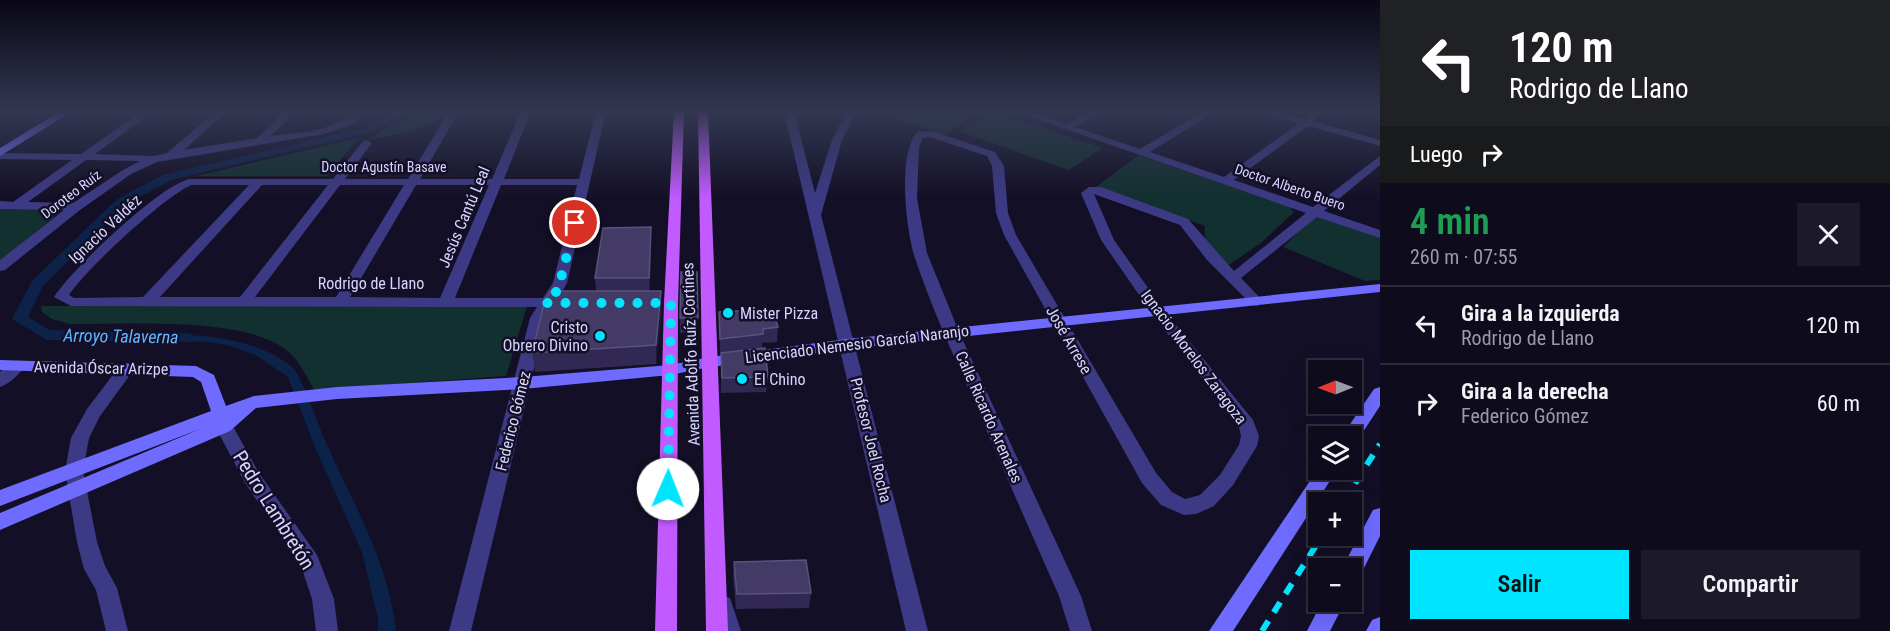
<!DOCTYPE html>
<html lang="es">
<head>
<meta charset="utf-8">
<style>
  :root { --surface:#0e0b1c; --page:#1c1929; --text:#f1f3f6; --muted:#9b9ba3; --line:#2e2b3b; --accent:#00e5ff }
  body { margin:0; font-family:"Roboto Condensed",sans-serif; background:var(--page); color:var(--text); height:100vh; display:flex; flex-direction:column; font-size:22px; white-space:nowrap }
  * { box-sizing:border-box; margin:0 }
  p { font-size:20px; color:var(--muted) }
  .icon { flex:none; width:33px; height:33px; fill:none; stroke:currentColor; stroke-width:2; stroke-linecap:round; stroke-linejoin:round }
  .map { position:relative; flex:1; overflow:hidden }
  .sheet { display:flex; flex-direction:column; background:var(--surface); width:510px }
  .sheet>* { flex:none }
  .hud { background:#202124; color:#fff; overflow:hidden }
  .needle { width:39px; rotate:269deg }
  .buttons { position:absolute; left:1308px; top:360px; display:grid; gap:12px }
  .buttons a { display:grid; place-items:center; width:54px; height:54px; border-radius:0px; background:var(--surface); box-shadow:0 6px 24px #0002,0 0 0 2px var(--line); font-size:30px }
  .pin { position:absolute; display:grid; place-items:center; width:51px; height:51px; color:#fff; margin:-26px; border:3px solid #fff; border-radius:50%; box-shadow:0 2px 6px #0007 }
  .me { position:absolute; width:66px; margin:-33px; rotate:1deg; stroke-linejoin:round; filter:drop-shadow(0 0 4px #0008) }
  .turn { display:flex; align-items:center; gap:21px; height:126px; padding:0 30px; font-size:27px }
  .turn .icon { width:78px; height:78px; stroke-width:2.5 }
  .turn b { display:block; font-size:42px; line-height:51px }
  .then { display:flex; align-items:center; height:57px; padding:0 30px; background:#0003; gap:12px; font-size:22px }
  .round { display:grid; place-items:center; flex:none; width:63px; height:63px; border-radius:0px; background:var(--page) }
  .overview { display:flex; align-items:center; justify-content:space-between; height:102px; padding:0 30px }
  h1 { font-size:36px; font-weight:600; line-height:45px; color:#1e9e55 }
  .action { display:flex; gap:12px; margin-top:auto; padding:12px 30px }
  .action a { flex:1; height:69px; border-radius:0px; background:var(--accent); color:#111; font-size:24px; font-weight:600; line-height:69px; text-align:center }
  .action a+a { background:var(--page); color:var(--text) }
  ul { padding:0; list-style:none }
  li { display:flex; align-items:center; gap:18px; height:78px; padding:0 30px; border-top:2px solid var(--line) }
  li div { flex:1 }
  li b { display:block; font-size:22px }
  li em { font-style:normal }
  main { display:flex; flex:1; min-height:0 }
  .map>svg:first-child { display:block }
  .green { fill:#12302f }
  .water { fill:#0c2248 }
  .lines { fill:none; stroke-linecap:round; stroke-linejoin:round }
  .canal { fill:#0c2248; fill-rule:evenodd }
  .street { fill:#3d3a85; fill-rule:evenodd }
  .secondary { fill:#6f6bff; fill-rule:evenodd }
  .primary { fill:#c25bff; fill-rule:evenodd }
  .rail { stroke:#00e5ff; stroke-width:6; stroke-dasharray:12 10; stroke-linecap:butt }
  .wall { fill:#312854 }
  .shaded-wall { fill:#1d163a }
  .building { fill:#433a66; stroke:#5a527e; stroke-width:1.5 }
  .route { stroke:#00e5ff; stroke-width:10; stroke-dasharray:0 18 }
  .poi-dot { fill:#00e5ff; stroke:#130f26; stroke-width:2 }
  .labels { text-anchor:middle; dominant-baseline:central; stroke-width:5; stroke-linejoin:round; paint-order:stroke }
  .far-street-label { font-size:14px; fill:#d9d4ff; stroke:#130f26 }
  .street-label { font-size:16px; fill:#d9d4ff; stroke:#130f26 }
  .poi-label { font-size:16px; fill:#d9d4ff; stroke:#130f26; text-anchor:start }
  .water-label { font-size:18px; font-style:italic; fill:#62b6ff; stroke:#130f26 }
  .near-street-label { font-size:20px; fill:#d9d4ff; stroke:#130f26 }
</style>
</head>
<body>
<main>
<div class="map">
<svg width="1380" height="631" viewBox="0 0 1380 631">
  <rect width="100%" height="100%" fill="#130f26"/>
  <g class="green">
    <path d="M416,111H447C434,130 388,136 367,140Z"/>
    <polygon points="875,111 971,111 977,113 944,135"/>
    <polygon points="995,113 1102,148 1069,170 958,131"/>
    <polygon points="359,138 327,176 196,176"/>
    <path d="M1139,155L1290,207L1294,212L1261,243L1227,266C1213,254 1202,246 1205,226L1096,187Z"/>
    <polygon points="0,208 64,209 0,261"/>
    <polygon points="1316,215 1380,237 1380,280 1365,281 1283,247"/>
    <path d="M41,306H527L506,376L314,390C306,376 299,359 285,349C240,316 126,325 69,324L52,319L42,312Z"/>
  </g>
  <path class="water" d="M170,334C212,336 258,339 292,367C302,376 318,424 324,438C353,505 387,556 396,631H378V619L362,552L316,450L288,377L257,356L231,346L209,342L164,341Z"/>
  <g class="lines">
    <polygon class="canal" points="398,111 411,111 371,132 171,180 125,205 43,286 28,317 50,330 186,333 192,334 194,338 192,342 47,340 12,319 32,281 117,199 163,175 364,128"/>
    <g class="street">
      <polygon points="0,111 8,111 0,114"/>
      <path d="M142,111H154L95,154L154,156L167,153L216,111H227L184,150L257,138L285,111H296L271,136C288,133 307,133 324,128C339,123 353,111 368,111L355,123L324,134L157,162L131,174L80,210L5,270L0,271V260L64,210L0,209V201L13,202L72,160L0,159V153L81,154ZM86,160L140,161L123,170L73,203L28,202Z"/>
      <path d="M449,111H459L420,179H492L521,111H531L504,179H579L596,111H606L567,283L558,299L570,300L572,303L565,307H552L546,318L471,631H449L530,318L537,307L71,306L54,297C72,269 158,187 189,179H333L363,141L367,140L372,143L345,179H408ZM191,185H249L143,297L74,298L69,295C85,270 164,197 191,185ZM262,185H328L240,297H160ZM340,185H404L336,297H255ZM416,185H489L440,298L350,297ZM501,185H577L553,283L543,298H455Z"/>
      <polygon points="784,111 794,111 815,193 832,140 847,111 857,111 842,140 821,215 928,631 906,631"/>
      <path d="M1014,111H1029L1066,124L1091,111H1104L1075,127L1140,149L1204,111H1216L1150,152L1224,177L1298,124L1259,111H1275L1304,119L1311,111H1321L1313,121L1380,140V146L1308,126L1234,180L1313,207L1380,156V165L1324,211L1380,230V238L1317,217L1241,278L1264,302L1257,306L1252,305L1207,260L1180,225L1094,194L1114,240L1163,309L1253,420L1259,436L1257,446L1233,485L1214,506L1196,514L1184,515L1161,505L1142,483L1004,235L996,213L992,166L987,156L930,137L923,138L919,147L917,198L927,253L959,332L1081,596L1092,631H1070L1059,596C1030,530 1001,465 973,399C952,352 930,304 914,255C906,228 897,152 918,131L935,132L995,152L1004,166L1008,213L1016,235L1156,473L1172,492L1185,499L1200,495L1220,475L1239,445L1241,436L1239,427L1153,315L1101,240L1081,193L1089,187H1101L1188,219L1234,271L1306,213Z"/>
      <path d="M17,361L23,362L25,366C20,374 9,384 0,387V372L11,362Z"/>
      <polygon points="127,363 133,364 135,368 100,416 89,438 83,471 97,542 105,566 117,588 128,631 106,631 96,590 84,569 77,542 65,471 71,438 87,409 121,364"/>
      <polygon points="224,420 230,421 259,473 317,555 334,599 338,631 316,631 312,599 301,566 245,483 215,426 218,421"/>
      <polygon points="722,595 730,598 741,631 719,631 711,605 714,598"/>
    </g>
    <g class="secondary">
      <polygon points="61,111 73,111 0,156 0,148"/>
      <polygon points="1380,284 1380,292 847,349 710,367 670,375 523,389 337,399 256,408 230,431 0,530 0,513 200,429 0,506 0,490 211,411 201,382 193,377 0,370 0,360 196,366 214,375 226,406 254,396 337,387 523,377 670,365 710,357 847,339"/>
      <polygon points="1380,387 1380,406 1357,441 1352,443 1352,436 1342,436 1374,389"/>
      <polygon points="1318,469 1337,470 1233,631 1209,631"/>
      <polygon points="1380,508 1380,536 1360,576 1352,578 1352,568 1342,568 1373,510"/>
      <polygon points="1322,602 1345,602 1330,631 1307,631"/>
      <polygon points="1380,617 1380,631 1366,631 1372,620"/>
    </g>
    <g class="primary">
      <polygon points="674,111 684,111 678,303 677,631 655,631 664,303"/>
      <polygon points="698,111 708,111 728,631 706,631"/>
    </g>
    <g class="rail">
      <polyline points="1343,502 1380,444"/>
      <polyline points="1262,631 1322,536"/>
    </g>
  </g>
  <g class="wall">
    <polygon points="651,245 650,291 662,309 656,364 535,372 532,353 596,291 595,278"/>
    <polygon points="681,272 697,272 697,332 680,333"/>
    <polygon points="719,312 778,327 777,342 762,343 762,348 720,353"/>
    <polygon points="721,353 768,377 766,392 721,393"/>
    <polygon points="734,562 811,593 809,608 736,609 733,577"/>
  </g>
  <g class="shaded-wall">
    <polygon points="651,227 651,245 650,297 649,278"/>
    <polygon points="661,291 662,309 656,364 656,345"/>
  </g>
  <g class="building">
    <polygon points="651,227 649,278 595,278 603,228"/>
    <polygon points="681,272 697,272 698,318 680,318"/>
    <polygon points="551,291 661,291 656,345 532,353 545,300"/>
    <polygon points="773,309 778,327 763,329 763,334 720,339 719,312"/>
    <polygon points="765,348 768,377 722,378 721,353"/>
    <polygon points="806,560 811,593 737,594 734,562"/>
  </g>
  <linearGradient id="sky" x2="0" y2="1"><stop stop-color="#0a0815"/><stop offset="0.56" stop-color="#333752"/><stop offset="1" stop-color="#333752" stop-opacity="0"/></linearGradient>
  <rect width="1380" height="199" fill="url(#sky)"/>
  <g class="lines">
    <polyline class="route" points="575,223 558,290 545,303 671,303 668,489"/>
  </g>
  <g class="poi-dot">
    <circle cx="728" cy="313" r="6"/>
    <circle cx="600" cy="336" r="6"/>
    <circle cx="742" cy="379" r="6"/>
  </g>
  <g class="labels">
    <g class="far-street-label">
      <text x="384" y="167">Doctor Agustín Basave</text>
      <text transform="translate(1290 187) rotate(19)">Doctor Alberto Buero</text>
      <text transform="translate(71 194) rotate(-37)">Doroteo Ruíz</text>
    </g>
    <g class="street-label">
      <text transform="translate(464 217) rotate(-67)">Jesús Cantú Leal</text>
      <text transform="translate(105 229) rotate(-43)">Ignacio Valdéz</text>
      <text x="371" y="283">Rodrigo de Llano</text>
      <text transform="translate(1069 340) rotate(60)">José Arrese</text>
      <text transform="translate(857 344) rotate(-7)">Licenciado Nemesio García Naranjo</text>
      <text transform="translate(691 354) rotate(-92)">Avenida Adolfo Ruíz Cortines</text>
      <text transform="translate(1194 357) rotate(53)">Ignacio Morelos Zaragoza</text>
      <text transform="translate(101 368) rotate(1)">Avenida Óscar Arizpe</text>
      <text transform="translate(989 417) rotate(66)">Calle Ricardo Arenales</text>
      <text transform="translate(513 421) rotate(-76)">Federico Gómez</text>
      <text transform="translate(871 440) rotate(76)">Profesor Joel Rocha</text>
    </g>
    <g class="poi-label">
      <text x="740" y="313">Mister Pizza</text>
      <text x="588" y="327" text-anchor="end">Cristo<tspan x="588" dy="18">Obrero Divino</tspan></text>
      <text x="754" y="379">El Chino</text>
    </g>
    <g class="water-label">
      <text transform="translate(121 336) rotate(1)">Arroyo Talaverna</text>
    </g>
    <g class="near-street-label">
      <text transform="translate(274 510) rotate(58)">Pedro Lambretón</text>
    </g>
  </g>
</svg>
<div class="buttons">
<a><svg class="needle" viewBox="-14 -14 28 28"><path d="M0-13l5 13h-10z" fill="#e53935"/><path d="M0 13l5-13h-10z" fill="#9b9ba3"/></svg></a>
<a><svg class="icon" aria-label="layers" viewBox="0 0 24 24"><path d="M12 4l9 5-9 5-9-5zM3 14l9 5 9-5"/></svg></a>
<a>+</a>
<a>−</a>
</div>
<div class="pin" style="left:575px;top:223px;background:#d93025"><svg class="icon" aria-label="arrive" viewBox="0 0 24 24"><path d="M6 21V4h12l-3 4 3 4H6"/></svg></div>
<svg class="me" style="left:668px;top:489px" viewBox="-20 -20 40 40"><circle r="19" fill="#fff"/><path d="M0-13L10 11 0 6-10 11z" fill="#00e5ff"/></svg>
</div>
<section class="sheet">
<div class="hud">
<div class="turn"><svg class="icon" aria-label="left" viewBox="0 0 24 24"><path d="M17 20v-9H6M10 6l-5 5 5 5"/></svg><div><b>120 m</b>Rodrigo de Llano</div></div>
<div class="then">Luego<svg class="icon" aria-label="right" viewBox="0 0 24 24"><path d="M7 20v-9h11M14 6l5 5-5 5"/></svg></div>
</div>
<div class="overview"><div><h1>4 min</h1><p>260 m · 07:55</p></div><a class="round"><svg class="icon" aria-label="close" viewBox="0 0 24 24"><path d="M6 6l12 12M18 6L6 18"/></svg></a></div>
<ul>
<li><svg class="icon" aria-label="left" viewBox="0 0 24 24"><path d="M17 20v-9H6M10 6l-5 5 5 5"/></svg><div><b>Gira a la izquierda</b><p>Rodrigo de Llano</p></div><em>120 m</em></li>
<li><svg class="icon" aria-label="right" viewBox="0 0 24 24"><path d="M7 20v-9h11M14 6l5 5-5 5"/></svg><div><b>Gira a la derecha</b><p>Federico Gómez</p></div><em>60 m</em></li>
</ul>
<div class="action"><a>Salir</a><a>Compartir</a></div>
</section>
</main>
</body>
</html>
